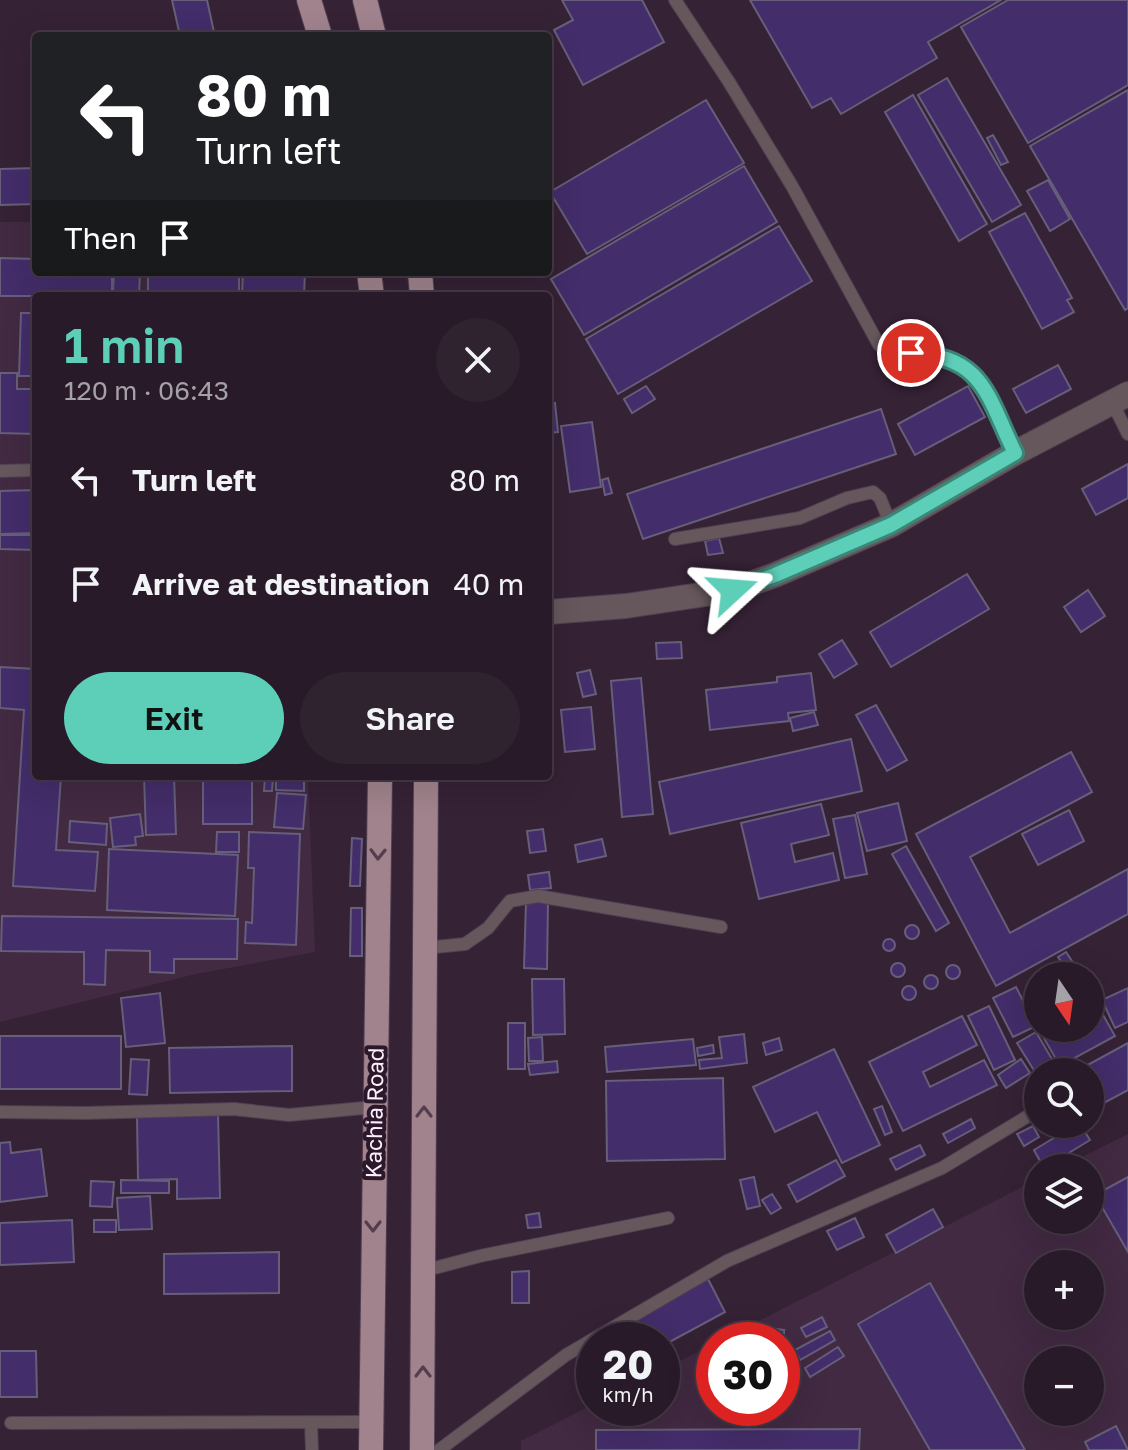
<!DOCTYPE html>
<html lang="en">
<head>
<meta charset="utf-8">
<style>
  :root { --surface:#281a28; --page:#302330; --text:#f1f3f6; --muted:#a5a1a8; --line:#443845; --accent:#5dceb8 }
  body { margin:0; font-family:"Golos Text",sans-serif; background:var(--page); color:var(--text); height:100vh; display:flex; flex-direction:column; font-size:30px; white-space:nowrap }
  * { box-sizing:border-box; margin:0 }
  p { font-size:26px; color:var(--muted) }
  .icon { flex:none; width:44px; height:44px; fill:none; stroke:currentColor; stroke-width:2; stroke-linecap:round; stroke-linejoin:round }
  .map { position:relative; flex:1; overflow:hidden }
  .panel { position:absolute; left:32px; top:292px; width:520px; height:488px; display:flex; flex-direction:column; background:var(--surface); border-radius:8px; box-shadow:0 8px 32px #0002,0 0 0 2px var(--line) }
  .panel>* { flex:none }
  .banner { position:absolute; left:32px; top:32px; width:520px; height:244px; border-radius:8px; box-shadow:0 8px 32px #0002,0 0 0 2px var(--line); background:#202124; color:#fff; overflow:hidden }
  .needle { width:52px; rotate:167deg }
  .buttons { position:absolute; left:1024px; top:962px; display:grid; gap:16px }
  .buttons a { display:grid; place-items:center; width:80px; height:80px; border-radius:50%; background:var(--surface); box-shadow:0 8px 32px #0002,0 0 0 2px var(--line); font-size:40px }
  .speed { position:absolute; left:576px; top:1322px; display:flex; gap:16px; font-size:40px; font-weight:700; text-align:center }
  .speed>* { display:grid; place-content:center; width:104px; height:104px; border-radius:50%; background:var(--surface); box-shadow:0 8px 32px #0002,0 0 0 2px var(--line); line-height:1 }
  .speed small { font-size:20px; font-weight:400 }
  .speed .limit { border:12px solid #d22; background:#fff; color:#111 }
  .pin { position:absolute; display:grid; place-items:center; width:68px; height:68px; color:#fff; margin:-34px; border:4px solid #fff; border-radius:50%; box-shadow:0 2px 8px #0007 }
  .me { position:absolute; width:88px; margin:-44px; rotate:71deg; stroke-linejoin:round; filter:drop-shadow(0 0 6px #0008) }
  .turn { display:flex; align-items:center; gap:28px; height:168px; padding:0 32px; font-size:36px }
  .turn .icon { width:104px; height:104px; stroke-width:2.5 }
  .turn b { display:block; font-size:56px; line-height:68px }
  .then { display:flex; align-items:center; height:76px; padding:0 32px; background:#0003; gap:16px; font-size:30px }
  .round { display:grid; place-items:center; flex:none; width:84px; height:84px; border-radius:42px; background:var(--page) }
  .headline { display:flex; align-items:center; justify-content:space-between; height:136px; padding:0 32px }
  h1 { font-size:48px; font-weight:600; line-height:60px; color:var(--accent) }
  .button { display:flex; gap:16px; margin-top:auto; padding:16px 32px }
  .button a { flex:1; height:92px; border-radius:48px; background:var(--accent); color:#111; font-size:32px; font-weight:600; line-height:92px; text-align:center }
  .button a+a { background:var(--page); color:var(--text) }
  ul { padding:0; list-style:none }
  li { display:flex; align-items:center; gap:24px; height:104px; padding:0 32px }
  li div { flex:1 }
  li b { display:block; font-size:30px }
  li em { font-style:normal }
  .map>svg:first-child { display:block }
  .built { fill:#422a42; fill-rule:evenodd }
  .building { fill:#432d6a; stroke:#665e7a; stroke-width:2 }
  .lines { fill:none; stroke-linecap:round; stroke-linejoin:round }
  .service-casing { stroke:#513f51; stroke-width:14 }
  .minor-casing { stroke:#513f51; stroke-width:26 }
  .primary-casing { stroke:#513f51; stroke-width:26 }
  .service { stroke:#65575b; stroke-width:12 }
  .minor { stroke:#65575b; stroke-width:24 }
  .primary { stroke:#a0838c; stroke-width:24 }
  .oneway { stroke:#543d4d }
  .route-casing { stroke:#3c8678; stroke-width:20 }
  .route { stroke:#5dceb8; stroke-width:14 }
  .labels { text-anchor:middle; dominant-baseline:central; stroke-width:8; stroke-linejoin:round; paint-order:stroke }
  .street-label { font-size:22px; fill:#fdeffc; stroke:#2b182b }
</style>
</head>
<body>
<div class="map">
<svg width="1128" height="1450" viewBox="0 0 1128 1450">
  <rect width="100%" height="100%" fill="#352235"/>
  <g class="built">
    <polygon points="0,222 36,222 36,272 304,272 304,296 36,296 36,776 308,776 315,952 196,974 0,1022"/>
    <path d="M1128,1134V1450H521V1441L594,1404V1408H662V1370L714,1344V1408H782V1340H721L1038,1179V1220H1090V1168H1060ZM1038,1264H1090V1316H1038ZM1038,1360H1090V1412H1038Z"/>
  </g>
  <g class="building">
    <polygon points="172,0 207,0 214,32 180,36"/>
    <polygon points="562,0 642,0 664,42 583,85 554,30 573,20"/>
    <polygon points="750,0 1001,0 928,42 937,58 841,114 831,98 812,108"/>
    <polygon points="1008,0 1128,0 1128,85 1028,143 961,27"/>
    <polygon points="947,78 1021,205 992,222 918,95"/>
    <polygon points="1128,90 1128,308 1125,310 1030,146"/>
    <polygon points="913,95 987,224 959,241 885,112"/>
    <polygon points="706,100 744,163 587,254 550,192"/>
    <polygon points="993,135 1008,162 1001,165 987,138"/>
    <polygon points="744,166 777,222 584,335 551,279"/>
    <polygon points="36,168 36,204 0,205 0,169"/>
    <polygon points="1048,180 1070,219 1050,231 1027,191"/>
    <polygon points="1025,213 1072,298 1067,300 1074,312 1042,329 989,232"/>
    <polygon points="779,226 812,281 618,394 586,339"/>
    <polygon points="0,258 36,259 36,272 112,272 112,296 0,296"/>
    <polygon points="114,272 140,272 139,295 113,294"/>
    <polygon points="148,272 239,272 239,294 148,293"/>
    <polygon points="243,272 305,272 304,296 242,296"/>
    <polygon points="21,313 36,313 36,376 19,376"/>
    <polygon points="1058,365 1071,389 1026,413 1013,389"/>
    <polygon points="0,373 17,373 17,389 36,389 36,434 0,433"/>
    <polygon points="646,386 655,399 632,413 624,399"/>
    <polygon points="968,386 985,417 915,455 898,424"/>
    <polygon points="555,403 558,432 548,433 548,404"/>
    <polygon points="881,409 896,454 643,539 627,494"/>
    <polygon points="592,422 601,487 570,492 561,426"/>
    <polygon points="1128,464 1128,498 1096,515 1082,489"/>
    <polygon points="608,478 612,493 605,495 602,480"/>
    <polygon points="36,490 36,533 0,534 0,491"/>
    <polygon points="0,535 36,535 36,550 0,549"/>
    <polygon points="719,538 723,553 708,555 705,541"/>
    <polygon points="967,574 989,609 891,667 870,632"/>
    <polygon points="1088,590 1105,616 1081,632 1064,607"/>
    <polygon points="842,640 857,664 834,678 819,654"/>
    <polygon points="681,642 682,658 657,659 656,643"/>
    <polygon points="0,667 36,669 36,776 61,776 56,850 98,852 95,891 13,886 24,710 0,708"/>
    <polygon points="590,670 596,694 583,697 577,673"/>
    <polygon points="811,673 816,710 788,713 789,721 710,730 706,690 777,682 777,677"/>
    <polygon points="641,678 653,814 622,817 611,681"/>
    <polygon points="876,705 907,760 887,771 856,715"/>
    <polygon points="591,707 595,749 565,752 561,710"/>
    <polygon points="814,712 818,725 793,731 790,718"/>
    <polygon points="851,739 862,791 670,834 659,782"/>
    <polygon points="1071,752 1092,792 970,857 1010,933 1128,869 1128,914 996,986 916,834"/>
    <polygon points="144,776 174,776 176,834 146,835"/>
    <rect x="203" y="776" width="49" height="48"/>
    <polygon points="265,776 273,776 272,791 264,791"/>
    <polygon points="276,776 304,776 304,791 276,790"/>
    <polygon points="277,793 306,795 303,829 274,827"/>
    <polygon points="898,803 907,841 867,851 857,813"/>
    <polygon points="821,804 829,835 791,844 795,862 833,853 839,880 759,899 741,823"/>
    <polygon points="1069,810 1084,841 1038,865 1022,834"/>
    <polygon points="140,814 143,836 135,837 136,845 113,847 110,818"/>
    <polygon points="855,815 867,874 845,878 833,819"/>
    <polygon points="70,821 107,824 106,845 69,842"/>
    <polygon points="543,829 546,851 530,853 527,831"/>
    <polygon points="217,832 239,832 239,852 216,852"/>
    <polygon points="249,832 300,834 296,945 245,943 246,922 252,923 254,868 248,868"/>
    <polygon points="352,838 362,839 360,886 350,886"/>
    <polygon points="602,839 606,856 578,862 575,845"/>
    <polygon points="906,846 949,923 936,931 892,854"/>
    <polygon points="109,849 238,855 235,916 107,910"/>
    <polygon points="549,872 551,888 530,890 528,875"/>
    <polygon points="526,902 548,902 547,969 524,968"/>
    <polygon points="351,908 362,908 362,956 350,956"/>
    <polygon points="2,916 238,919 237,959 174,959 174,973 150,972 150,951 106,950 105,985 84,984 84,952 1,951"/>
    <circle cx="912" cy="932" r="7"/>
    <circle cx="889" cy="945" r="6"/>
    <polygon points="1066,952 1076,967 1069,972 1058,957"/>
    <circle cx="898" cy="970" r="7"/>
    <circle cx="953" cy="972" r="7"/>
    <circle cx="931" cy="982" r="7"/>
    <polygon points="532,979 564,979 565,1034 533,1035"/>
    <circle cx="909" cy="993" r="7"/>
    <polygon points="1016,987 1036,1026 1013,1037 993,998"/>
    <polygon points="1128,988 1128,1022 1115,1028 1102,1000"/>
    <polygon points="1090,992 1115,1036 1060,1066 1038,1028 1090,1028"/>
    <polygon points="160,993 165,1043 126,1047 121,998"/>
    <polygon points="989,1006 1015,1060 994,1070 968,1016"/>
    <polygon points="962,1016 977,1045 923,1072 930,1087 984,1060 997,1085 903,1131 869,1062"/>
    <rect x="508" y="1023" width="17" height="46"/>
    <polygon points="1036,1032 1053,1061 1035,1072 1017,1043"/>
    <polygon points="744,1034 747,1063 700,1069 699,1060 722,1058 719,1037"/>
    <rect x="0" y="1036" width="121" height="53"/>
    <polygon points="542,1037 543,1061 529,1061 528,1038"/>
    <polygon points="779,1038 782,1050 766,1055 763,1043"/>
    <polygon points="693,1039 696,1065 607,1072 605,1047"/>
    <polygon points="1128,1043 1128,1090 1104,1103 1090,1077 1090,1072 1084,1067"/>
    <polygon points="713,1045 714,1053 698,1056 697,1048"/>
    <polygon points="292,1046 292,1091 170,1093 169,1048"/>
    <polygon points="834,1049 880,1145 842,1163 817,1112 775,1132 753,1087"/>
    <polygon points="131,1059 149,1060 147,1095 129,1094"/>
    <polygon points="1021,1059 1030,1073 1006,1088 998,1075"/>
    <polygon points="557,1061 558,1072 530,1075 528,1064"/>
    <polygon points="723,1078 725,1159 607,1161 606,1081"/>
    <polygon points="882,1106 892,1132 885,1135 874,1109"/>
    <polygon points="218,1114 220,1198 177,1199 177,1179 138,1180 137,1116"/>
    <polygon points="971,1119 975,1128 948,1143 943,1134"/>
    <polygon points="1077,1124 1080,1124 1090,1140 1044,1168 1034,1150"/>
    <polygon points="1033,1126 1039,1137 1024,1146 1017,1134"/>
    <polygon points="10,1142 11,1153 41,1149 47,1196 0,1202 0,1143"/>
    <polygon points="920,1145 925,1155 896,1170 890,1159"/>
    <polygon points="836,1160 845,1176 797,1202 788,1185"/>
    <polygon points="754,1177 760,1206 747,1209 740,1180"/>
    <polygon points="1128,1177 1128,1252 1095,1195"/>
    <polygon points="121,1180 169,1181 169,1193 121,1193"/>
    <polygon points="91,1181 114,1182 112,1207 90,1206"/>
    <polygon points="772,1194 781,1208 771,1214 762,1200"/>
    <polygon points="150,1196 152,1229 119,1230 117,1198"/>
    <polygon points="933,1209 943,1227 896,1253 886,1235"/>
    <polygon points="539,1213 541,1227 528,1228 526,1215"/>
    <polygon points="855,1218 864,1237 837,1250 827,1231"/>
    <polygon points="72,1220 74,1262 0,1265 0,1223"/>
    <rect x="94" y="1220" width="22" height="12"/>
    <polygon points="279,1252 279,1293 164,1294 164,1254"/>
    <polygon points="529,1271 529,1303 512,1303 512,1272"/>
    <polygon points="708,1279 725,1312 662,1346 662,1340 646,1340 635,1319"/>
    <polygon points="1038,1282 1038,1310 1036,1311 1025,1289"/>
    <polygon points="930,1283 1025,1450 930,1450 858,1324"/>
    <polygon points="822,1317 827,1327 806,1337 801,1328"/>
    <polygon points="776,1329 784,1330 784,1357 782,1357 782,1340 776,1340"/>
    <polygon points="830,1331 835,1340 800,1360 795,1350"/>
    <polygon points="838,1347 844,1356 810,1377 805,1368"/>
    <polygon points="0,1351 36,1351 37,1397 0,1397"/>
    <polygon points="1116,1426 1128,1450 1089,1450 1085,1442"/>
    <polygon points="860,1429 859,1450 596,1450 596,1430"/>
  </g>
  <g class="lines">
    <defs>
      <g id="service">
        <path d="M675,0L729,82L792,186L879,345C898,356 907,352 928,354C983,360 993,409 1015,453"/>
        <polyline points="1112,402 1128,434"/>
        <polyline points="0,471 36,470"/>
        <polyline points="675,539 800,518 847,498 873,492 880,498 891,525"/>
        <polyline points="425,948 465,944 488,928 510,901 538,896 721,927"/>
        <polyline points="0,1112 85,1113 234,1109 289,1115 374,1107"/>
        <polyline points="423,1271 480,1256 668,1218"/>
        <polyline points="11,1423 371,1422"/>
        <polyline points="311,1423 312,1450"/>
        <polyline points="439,1450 566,1355 727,1261 942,1168 1038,1110"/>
      </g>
      <polyline id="minor" points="548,612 626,606 733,590 775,575 891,525 1015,453 1128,394"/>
      <g id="primary">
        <polyline points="309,0 320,36"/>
        <polyline points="365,0 374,36"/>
        <polyline points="369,272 372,296"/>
        <polyline points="420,272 422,296"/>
        <polyline points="371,1450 380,776"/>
        <polyline points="422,1450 426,776"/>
      </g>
    </defs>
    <use href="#service" class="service-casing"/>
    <use href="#minor" class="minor-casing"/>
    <use href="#primary" class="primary-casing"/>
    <use href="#service" class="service"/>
    <use href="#minor" class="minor"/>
    <use href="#primary" class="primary"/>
  </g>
  <defs><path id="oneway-chevron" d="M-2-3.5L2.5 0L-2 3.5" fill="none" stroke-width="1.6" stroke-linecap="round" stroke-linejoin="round" transform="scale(2)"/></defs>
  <g class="oneway">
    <use href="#oneway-chevron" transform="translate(378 854) rotate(91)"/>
    <use href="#oneway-chevron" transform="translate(424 1112) rotate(-90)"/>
    <use href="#oneway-chevron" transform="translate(373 1226) rotate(90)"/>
    <use href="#oneway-chevron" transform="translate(423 1372) rotate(-90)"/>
  </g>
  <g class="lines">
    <defs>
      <path id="route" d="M733,590L775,575L891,525L1015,453C987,396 984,356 911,353"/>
    </defs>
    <use href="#route" class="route-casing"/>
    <use href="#route" class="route"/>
  </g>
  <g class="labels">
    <g class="street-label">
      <text transform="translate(374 1113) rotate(-89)">Kachia Road</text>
    </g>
  </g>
</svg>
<div class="buttons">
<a><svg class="needle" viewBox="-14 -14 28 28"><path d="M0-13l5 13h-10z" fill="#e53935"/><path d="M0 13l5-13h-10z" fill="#a5a1a8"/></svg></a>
<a><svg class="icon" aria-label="search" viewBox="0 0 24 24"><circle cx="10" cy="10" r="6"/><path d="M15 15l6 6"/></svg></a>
<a><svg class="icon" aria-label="layers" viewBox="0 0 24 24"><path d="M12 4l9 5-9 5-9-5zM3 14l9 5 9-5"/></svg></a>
<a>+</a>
<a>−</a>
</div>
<div class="speed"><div>20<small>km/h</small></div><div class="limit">30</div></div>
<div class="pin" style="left:911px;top:353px;background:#d93025"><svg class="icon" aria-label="arrive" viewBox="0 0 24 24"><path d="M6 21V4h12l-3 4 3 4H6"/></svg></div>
<svg class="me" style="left:733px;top:590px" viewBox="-20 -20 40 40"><path d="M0-17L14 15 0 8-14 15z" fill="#5dceb8" stroke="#fff" stroke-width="4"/></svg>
<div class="banner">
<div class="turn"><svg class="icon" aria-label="left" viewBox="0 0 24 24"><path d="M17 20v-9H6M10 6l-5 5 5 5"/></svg><div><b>80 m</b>Turn left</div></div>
<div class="then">Then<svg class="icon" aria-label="arrive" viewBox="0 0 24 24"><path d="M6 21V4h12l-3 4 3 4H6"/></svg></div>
</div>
<section class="panel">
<div class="headline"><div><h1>1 min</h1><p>120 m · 06:43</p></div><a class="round"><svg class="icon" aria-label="close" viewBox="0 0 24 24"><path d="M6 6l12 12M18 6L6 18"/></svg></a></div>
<ul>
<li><svg class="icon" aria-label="left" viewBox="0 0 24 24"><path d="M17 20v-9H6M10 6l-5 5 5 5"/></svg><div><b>Turn left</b></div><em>80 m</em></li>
<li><svg class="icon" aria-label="arrive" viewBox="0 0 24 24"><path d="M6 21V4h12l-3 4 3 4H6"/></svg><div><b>Arrive at destination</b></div><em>40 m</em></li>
</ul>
<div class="button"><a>Exit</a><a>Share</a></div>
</section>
</div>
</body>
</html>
